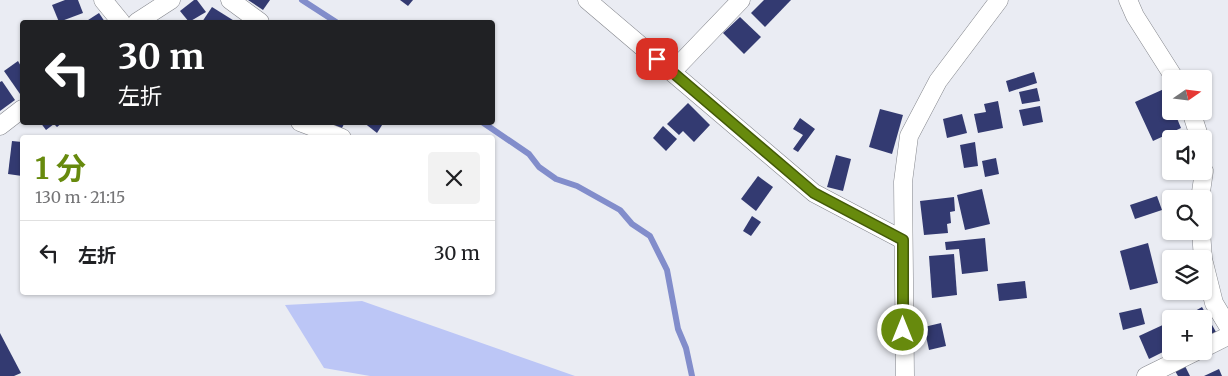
<!DOCTYPE html>
<html lang="ja">
<head>
<meta charset="utf-8">
<style>
  :root { --surface:#fff; --page:#f2f2f2; --text:#202124; --muted:#757577; --line:#e0e0e0; --accent:#678a0d }
  body { margin:0; font-family:Merriweather,"Noto Sans JP",serif; background:var(--page); color:var(--text); height:100vh; display:flex; flex-direction:column; font-size:19px; white-space:nowrap }
  * { box-sizing:border-box; margin:0 }
  p { font-size:16px; color:var(--muted) }
  .icon { flex:none; width:28px; height:28px; fill:none; stroke:currentColor; stroke-width:2; stroke-linecap:round; stroke-linejoin:round }
  .map { position:relative; flex:1; overflow:hidden }
  .sheet { position:absolute; left:20px; top:135px; width:475px; height:160px; display:flex; flex-direction:column; background:var(--surface); border-radius:5px; box-shadow:0 1px 4px #0004 }
  .sheet>* { flex:none }
  .hud { position:absolute; left:20px; top:20px; width:475px; height:105px; border-radius:5px; box-shadow:0 1px 4px #0004; background:#202124; color:#fff; overflow:hidden }
  .needle { width:32px; rotate:76deg }
  .controls { position:absolute; left:1162px; top:70px; display:grid; gap:10px }
  .controls a { display:grid; place-items:center; width:50px; height:50px; border-radius:5px; background:var(--surface); box-shadow:0 1px 4px #0004; font-size:25px }
  .pin { position:absolute; display:grid; place-items:center; width:42px; height:42px; color:#fff; margin:-21px; border-radius:10px; box-shadow:0 2px 8px #0006 }
  .me { position:absolute; width:55px; margin:-28px; rotate:0deg; stroke-linejoin:round; filter:drop-shadow(0 0 4px #0008) }
  .turn { display:flex; align-items:center; gap:18px; height:105px; padding:0 15px; font-size:22px }
  .turn .icon { width:65px; height:65px; stroke-width:2.5 }
  .turn b { display:block; font-size:35px; line-height:42px }
  .round { display:grid; place-items:center; flex:none; width:52px; height:52px; border-radius:5px; background:var(--page) }
  .head { display:flex; align-items:center; justify-content:space-between; height:85px; padding:0 15px }
  h1 { font-size:30px; font-weight:700; line-height:38px; color:var(--accent) }
  ul { padding:0; list-style:none }
  li { display:flex; align-items:center; gap:15px; height:65px; padding:0 15px; border-top:1px solid var(--line) }
  li div { flex:1 }
  li b { display:block; font-size:19px }
  li em { font-style:normal }
  .map>svg:first-child { display:block }
  .green { fill:#bcc6f6 }
  .lines { fill:none; stroke-linecap:round; stroke-linejoin:round }
  .stream { stroke:#828dcb; stroke-width:6 }
  .building { fill:#333a71 }
  .street-casing { stroke:#84868c; stroke-width:19 }
  .street { stroke:#fff; stroke-width:18 }
  .route-casing { stroke:#435a08; stroke-width:12 }
  .route { stroke:#678a0d; stroke-width:9 }
</style>
</head>
<body>
<div class="map">
<svg width="1228" height="376" viewBox="0 0 1228 376">
  <rect width="100%" height="100%" fill="#eaecf3"/>
  <polygon class="green" points="362,301 575,376 370,376 324,368 285,305"/>
  <g class="lines">
    <g class="stream">
      <polyline points="302,0 336,22"/>
      <polyline points="482,122 529,154 539,167 556,179 577,186 620,210 632,224 650,236 667,270 678,329 686,348 692,376"/>
    </g>
  </g>
  <g class="building">
    <polygon points="65,0 78,0 83,13 59,22 52,5"/>
    <polygon points="194,0 197,0 206,12 189,22 180,11"/>
    <polygon points="248,0 270,0 263,10"/>
    <polygon points="400,0 413,0 408,6"/>
    <polygon points="764,0 791,0 765,27 751,13"/>
    <polygon points="212,7 236,22 202,22"/>
    <polygon points="99,13 105,22 85,22"/>
    <polygon points="740,17 761,37 744,54 723,33"/>
    <polygon points="18,61 22,68 22,92 20,94 4,71"/>
    <polygon points="1034,72 1037,83 1009,92 1006,81"/>
    <polygon points="2,81 15,100 0,111 0,82"/>
    <polygon points="1037,88 1040,101 1022,104 1019,92"/>
    <polygon points="1164,89 1171,111 1174,111 1181,128 1153,141 1135,102"/>
    <polygon points="998,101 1003,128 978,133 974,114 986,112 984,104"/>
    <polygon points="688,103 710,125 694,142 683,131 679,135 667,124"/>
    <polygon points="1040,106 1043,122 1023,126 1019,110"/>
    <polygon points="880,109 903,115 892,154 869,147"/>
    <polygon points="962,114 967,133 947,138 943,119"/>
    <polygon points="800,118 815,129 798,152 793,149 803,135 793,129"/>
    <polygon points="40,122 63,122 57,127 54,124 46,130"/>
    <polygon points="327,122 345,122 341,130"/>
    <polygon points="363,122 384,122 377,133"/>
    <polygon points="663,126 677,139 666,151 653,138"/>
    <polygon points="12,141 22,142 22,176 8,174"/>
    <polygon points="975,142 978,166 964,168 960,145"/>
    <polygon points="836,155 851,159 843,191 827,187"/>
    <polygon points="996,158 999,174 985,177 982,161"/>
    <polygon points="758,176 773,187 756,211 741,199"/>
    <polygon points="982,189 990,224 965,230 957,195"/>
    <polygon points="1157,196 1162,210 1135,219 1130,205"/>
    <polygon points="954,197 955,211 950,212 951,223 947,224 948,233 924,235 920,201"/>
    <polygon points="1171,212 1171,224 1167,225 1164,213"/>
    <polygon points="752,216 761,222 751,236 743,231"/>
    <polygon points="985,238 988,271 962,274 959,249 946,250 945,242"/>
    <polygon points="1148,243 1158,283 1130,290 1120,251"/>
    <polygon points="954,254 957,295 932,298 929,256"/>
    <polygon points="1025,281 1027,298 999,301 997,284"/>
    <polygon points="1202,307 1216,332 1204,338 1204,319 1181,319"/>
    <polygon points="1141,308 1145,324 1123,330 1119,313"/>
    <polygon points="941,323 946,346 929,350 924,327"/>
    <polygon points="1167,323 1171,331 1171,348 1149,359 1139,336"/>
    <polygon points="0,333 21,373 14,376 0,376"/>
    <polygon points="1185,366 1190,376 1178,376 1175,371"/>
    <polygon points="1219,369 1222,376 1204,376"/>
  </g>
  <g class="lines">
    <defs>
      <g id="street">
        <polyline points="103,0 121,22"/>
        <polyline points="230,0 260,22"/>
        <polyline points="587,0 814,193 903,240"/>
        <polyline points="1128,0 1135,16 1175,79"/>
        <polyline points="137,22 171,0"/>
        <polyline points="672,72 741,0"/>
        <polyline points="1191,111 1200,139"/>
        <polyline points="300,122 342,138"/>
        <polyline points="0,126 22,109"/>
        <polyline points="1200,199 1204,171"/>
        <polyline points="1201,231 1203,259"/>
        <polyline points="1204,263 1214,303 1228,326"/>
        <polyline points="1204,348 1228,336"/>
        <polyline points="905,376 903,182 909,136 938,81 999,0"/>
        <polyline points="1146,376 1197,351"/>
      </g>
    </defs>
    <use href="#street" class="street-casing"/>
    <use href="#street" class="street"/>
  </g>
  <g class="lines">
    <defs>
      <polyline id="route" points="657,59 814,193 903,240 903,330"/>
    </defs>
    <use href="#route" class="route-casing"/>
    <use href="#route" class="route"/>
  </g>
</svg>
<div class="controls">
<a><svg class="needle" viewBox="-14 -14 28 28"><path d="M0-13l5 13h-10z" fill="#e53935"/><path d="M0 13l5-13h-10z" fill="#757577"/></svg></a>
<a><svg class="icon" aria-label="sound" viewBox="0 0 24 24"><path d="M4 9h4l5-4v14l-5-4H4zM17 9q2 3 0 6"/></svg></a>
<a><svg class="icon" aria-label="search" viewBox="0 0 24 24"><circle cx="10" cy="10" r="6"/><path d="M15 15l6 6"/></svg></a>
<a><svg class="icon" aria-label="layers" viewBox="0 0 24 24"><path d="M12 4l9 5-9 5-9-5zM3 14l9 5 9-5"/></svg></a>
<a>+</a>
</div>
<div class="pin" style="left:657px;top:59px;background:#d93025"><svg class="icon" aria-label="arrive" viewBox="0 0 24 24"><path d="M6 21V4h12l-3 4 3 4H6"/></svg></div>
<svg class="me" style="left:903px;top:330px" viewBox="-20 -20 40 40"><circle r="17" fill="#678a0d" stroke="#fff" stroke-width="3"/><path d="M0-11L8 9 0 5-8 9z" fill="#fff"/></svg>
<div class="hud">
<div class="turn"><svg class="icon" aria-label="left" viewBox="0 0 24 24"><path d="M17 20v-9H6M10 6l-5 5 5 5"/></svg><div><b>30 m</b>左折</div></div>
</div>
<section class="sheet">
<div class="head"><div><h1>1 分</h1><p>130 m · 21:15</p></div><a class="round"><svg class="icon" aria-label="close" viewBox="0 0 24 24"><path d="M6 6l12 12M18 6L6 18"/></svg></a></div>
<ul>
<li><svg class="icon" aria-label="left" viewBox="0 0 24 24"><path d="M17 20v-9H6M10 6l-5 5 5 5"/></svg><div><b>左折</b></div><em>30 m</em></li>
</ul>
</section>
</div>
</body>
</html>
